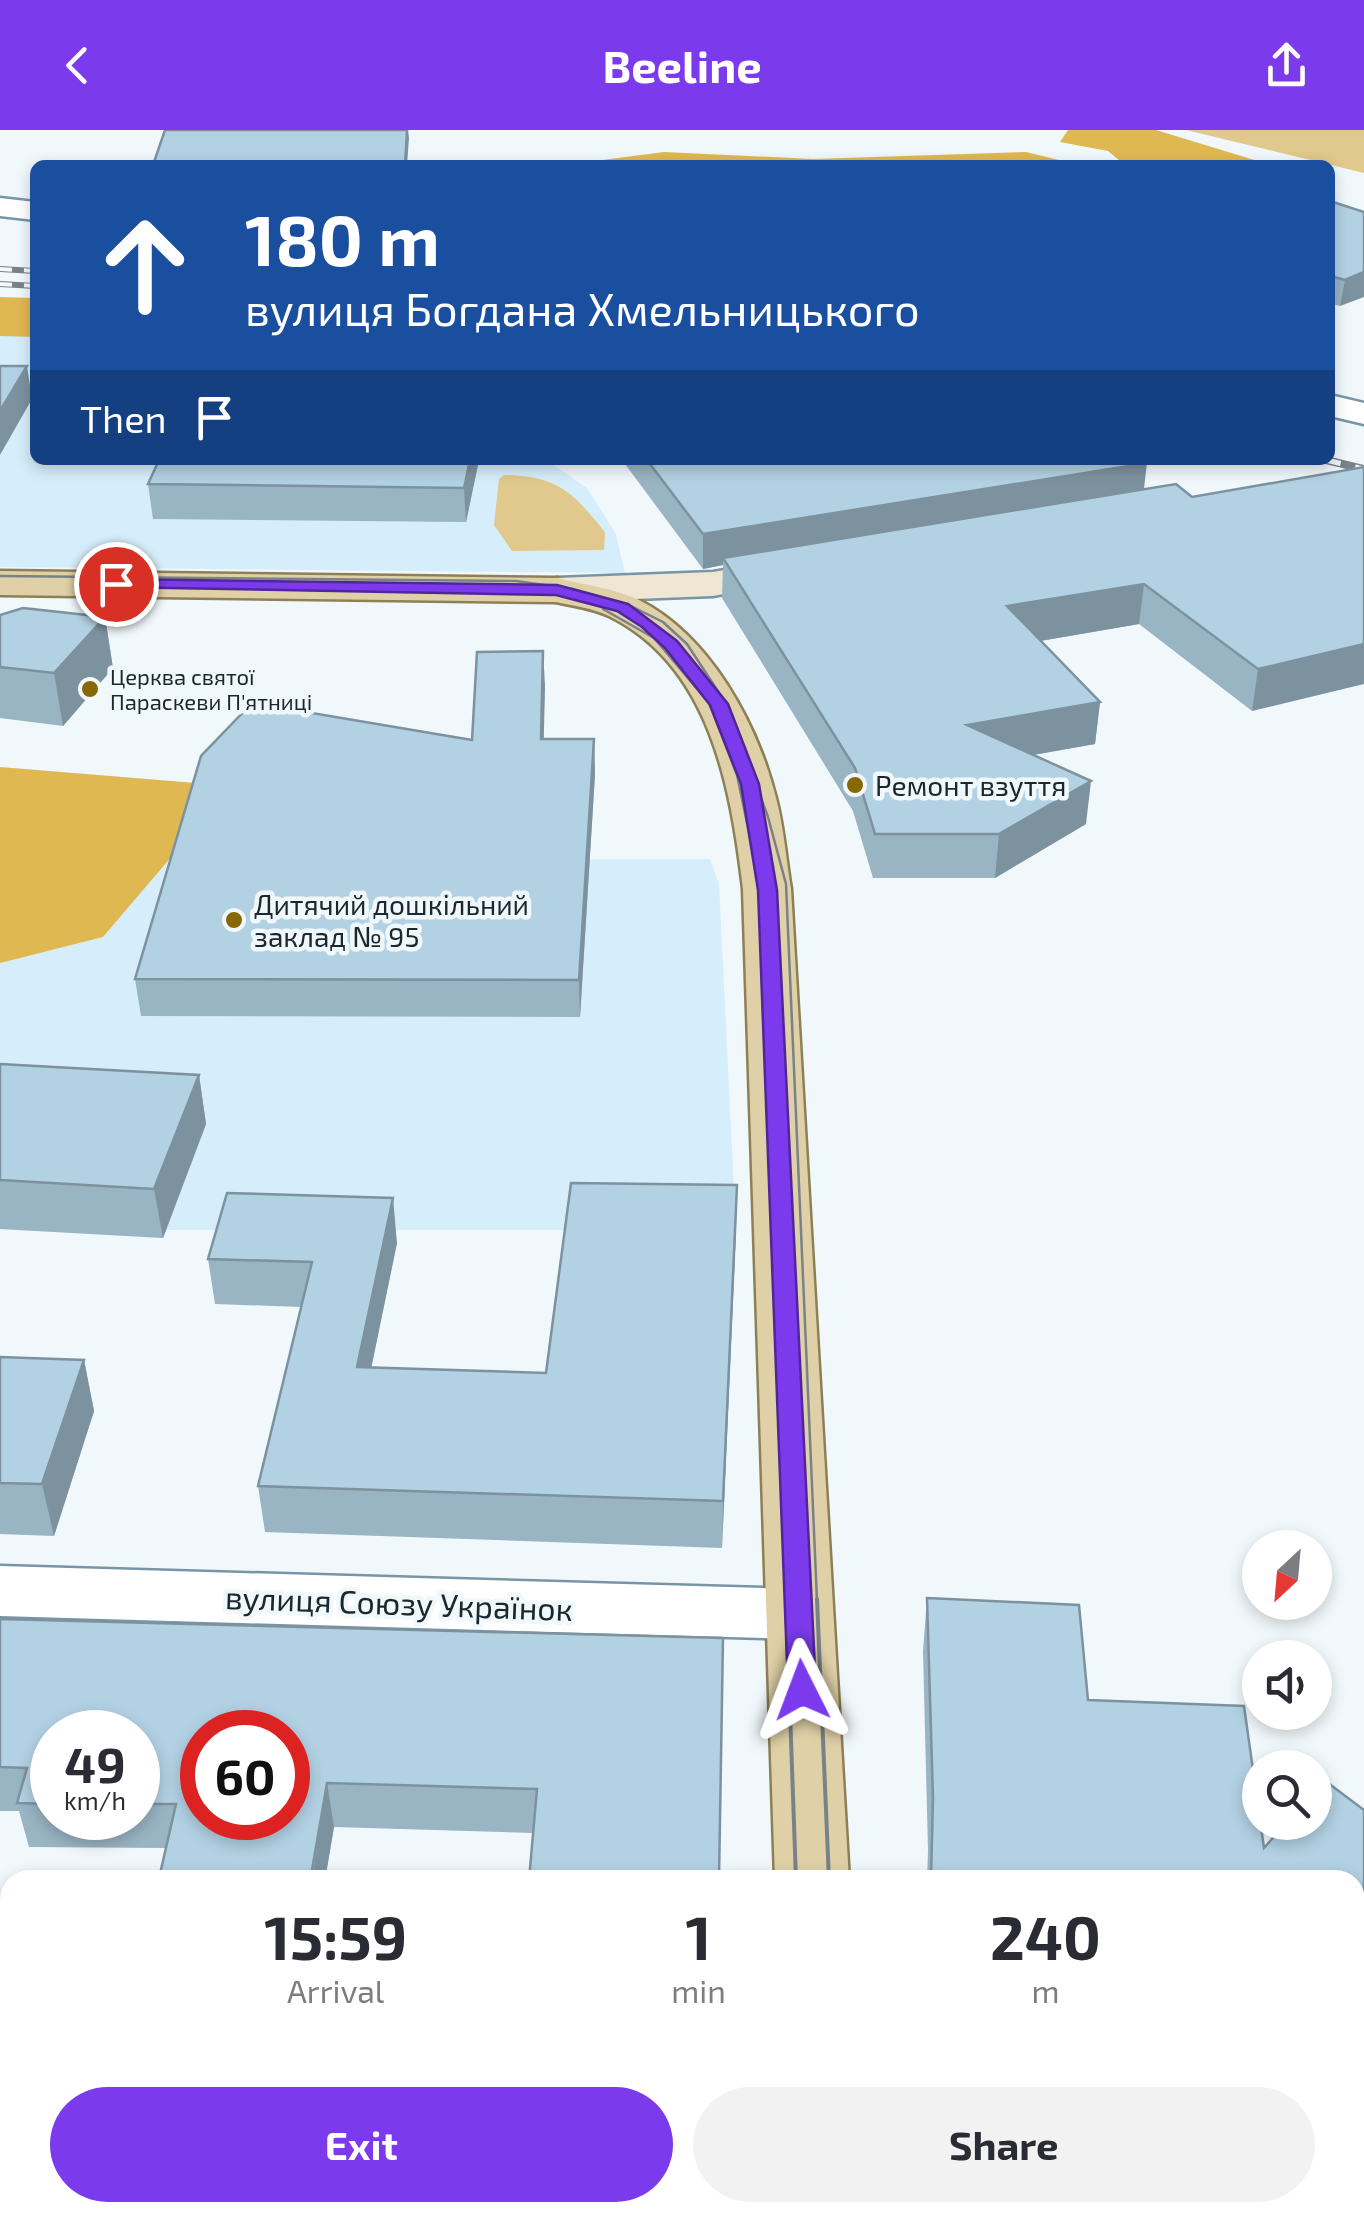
<!DOCTYPE html>
<html lang="en">
<head>
<meta charset="utf-8">
<style>
  :root { --surface:#fff; --page:#f2f2f3; --text:#2b2b33; --muted:#7c7c81; --accent:#7c3aed }
  body { margin:0; font-family:"Exo 2",sans-serif; background:var(--page); color:var(--text); height:100vh; display:flex; flex-direction:column; font-size:38px; white-space:nowrap }
  * { box-sizing:border-box; margin:0 }
  p { font-size:32px; color:var(--muted) }
  .icon { flex:none; width:55px; height:55px; fill:none; stroke:currentColor; stroke-width:2; stroke-linecap:round; stroke-linejoin:round }
  .map { position:relative; flex:1; overflow:hidden }
  .details { position:absolute; left:0px; top:1740px; width:1365px; height:352px; display:flex; flex-direction:column; background:var(--surface); border-radius:30px 30px 0 0; box-shadow:0 5px 15px #0003 }
  .details>* { flex:none }
  .guide { position:absolute; left:30px; top:30px; width:1305px; height:305px; border-radius:15px; box-shadow:0 5px 15px #0003; background:#1a4fa0; color:#fff; overflow:hidden }
  .needle { width:65px; rotate:206deg }
  .tools { position:absolute; left:1242px; top:1400px; display:grid; gap:20px }
  .tools a { display:grid; place-items:center; width:90px; height:90px; border-radius:50%; background:var(--surface); box-shadow:0 5px 15px #0003; font-size:50px }
  .speed { position:absolute; left:30px; top:1580px; display:flex; gap:20px; font-size:50px; font-weight:700; text-align:center }
  .speed>* { display:grid; place-content:center; width:130px; height:130px; border-radius:50%; background:var(--surface); box-shadow:0 5px 15px #0003; line-height:1 }
  .speed small { font-size:25px; font-weight:400 }
  .speed .limit { border:15px solid #d22; background:#fff; color:#111 }
  .pin { position:absolute; display:grid; place-items:center; width:85px; height:85px; color:#fff; margin:-42px; border:5px solid #fff; border-radius:50%; box-shadow:0 2px 10px #0007 }
  .me { position:absolute; width:110px; margin:-55px; rotate:357deg; stroke-linejoin:round; filter:drop-shadow(0 0 8px #0008) }
  .turn { display:flex; align-items:center; gap:35px; height:210px; padding:0 50px; font-size:45px }
  .turn .icon { width:130px; height:130px; stroke-width:2.5 }
  .turn b { display:block; font-size:70px; line-height:85px }
  .then { display:flex; align-items:center; height:95px; padding:0 50px; background:#0003; gap:20px; font-size:38px }
  .eta { display:flex; justify-content:space-evenly; align-items:center; height:170px; text-align:center }
  .eta b { font-size:60px; font-weight:700; line-height:70px }
  .action { display:flex; gap:20px; margin-top:auto; padding:20px 50px }
  .action a { flex:1; height:115px; border-radius:60px; background:var(--accent); color:#fff; font-size:40px; font-weight:700; line-height:115px; text-align:center }
  .action a+a { background:var(--page); color:var(--text) }
  header { display:flex; justify-content:space-between; align-items:center; height:130px; padding:0 50px; background:var(--accent); color:#fff; font-size:45px; font-weight:700 }
  .map>svg:first-child { display:block }
  .built { fill:#d6eefb }
  .green { fill:#e1c88c }
  .forest { fill:#e0b852 }
  .lines { fill:none; stroke-linecap:round; stroke-linejoin:round }
  .street-casing { stroke:#7795a6; stroke-width:5 }
  .secondary-casing { stroke:#7795a6; stroke-width:5 }
  .primary-casing { stroke:#8d8057; stroke-width:5 }
  .street { fill:#fff; fill-rule:evenodd }
  .secondary { fill:#efe7d3; fill-rule:evenodd }
  .primary { fill:#e0d0a7; fill-rule:evenodd }
  .tram-far1 { stroke:#788287; stroke-width:2.5 }
  .tram { stroke:#788287; stroke-width:4 }
  .rail-far1-casing { stroke:#788287; stroke-width:6 }
  .rail-casing { stroke:#788287; stroke-width:8 }
  .rail-far1 { stroke:#f1f8fb; stroke-width:4; stroke-dasharray:12; stroke-linecap:butt }
  .rail { stroke:#f1f8fb; stroke-width:5; stroke-dasharray:15; stroke-linecap:butt }
  .wall { fill:#99b4c3; fill-rule:evenodd }
  .shaded-wall { fill:#7d929f }
  .building { fill:#b2d1e3; stroke:#7d929f; stroke-width:2.5; fill-rule:evenodd }
  .route { fill:#7c3aed; stroke:#51269a; stroke-width:2.5 }
  .poi-dot { fill:#876804; stroke:#f1f8fb; stroke-width:4 }
  .labels { text-anchor:middle; dominant-baseline:central; stroke-width:9; stroke-linejoin:round; paint-order:stroke }
  .far-poi-label { font-size:22px; fill:#1b272e; stroke:#f1f8fb; text-anchor:start }
  .poi-label { font-size:28px; fill:#1b272e; stroke:#f1f8fb; text-anchor:start }
  .near-street-label { font-size:32px; fill:#1b272e; stroke:#f1f8fb }
</style>
</head>
<body>
<header><svg class="icon" aria-label="back" viewBox="0 0 24 24"><path d="M15 5l-7 7 7 7"/></svg>Beeline<svg class="icon" aria-label="share" viewBox="0 0 24 24"><path d="M12 15V3M7 8l5-5 5 5M5 13v7h14v-7"/></svg></header>
<div class="map">
<svg width="1364" height="2092" viewBox="0 0 1364 2092">
  <rect width="100%" height="100%" fill="#f1f8fb"/>
  <g class="built">
    <polygon points="0,196 35,197 35,330 546,330 587,358 616,404 625,443 0,437"/>
    <polygon points="0,637 348,665 336,731 710,729 719,754 736,1100 166,1100 163,1108 0,1099"/>
  </g>
  <g class="green">
    <polygon points="1186,0 1364,0 1364,43"/>
    <path d="M504,345C558,346 572,362 605,402L604,420L512,421L494,395L499,349Z"/>
  </g>
  <g class="forest">
    <polygon points="1068,0 1156,0 1261,32 1125,35 1108,21 1060,12"/>
    <polygon points="664,22 813,29 1026,22 1080,35 564,35"/>
    <polygon points="0,167 35,168 35,207 0,206"/>
    <polygon points="0,637 305,662 178,719 103,807 0,833"/>
  </g>
  <g class="lines">
    <defs>
      <g id="street">
        <polygon points="0,68 35,72 35,90 0,86"/>
        <polygon points="1330,265 1364,273 1364,294 1330,286"/>
        <polygon points="0,1436 798,1459 822,1466 831,1484 822,1502 798,1509 0,1486"/>
      </g>
      <polygon id="secondary" points="798,428 812,432 817,440 812,448 713,466 557,472 543,468 537,460 543,452 557,448 713,442"/>
      <g id="primary">
        <path d="M0,441L557,448C584,455 614,458 639,470C710,506 757,593 776,668C784,698 786,729 791,759L849,1750H775L743,759C731,659 711,536 609,486C592,478 574,476 556,472L0,465Z"/>
        <polygon points="782,2082 864,2082 865,2092 783,2092"/>
      </g>
    </defs>
    <use href="#street" class="street-casing"/>
    <use href="#secondary" class="secondary-casing"/>
    <use href="#primary" class="primary-casing"/>
    <use href="#street" class="street"/>
    <use href="#secondary" class="secondary"/>
    <use href="#primary" class="primary"/>
    <g class="tram-far1">
      <polyline points="0,446 516,451 573,459 629,475 663,492 687,514 727,575 768,687 786,754 817,1471"/>
      <polyline points="603,479 654,508 709,573 737,645 759,751 786,1471"/>
    </g>
    <g class="tram">
      <polyline points="786,1469 796,1750"/>
      <polyline points="817,1469 829,1750"/>
      <polyline points="804,2082 804,2092"/>
      <polyline points="843,2082 844,2092"/>
    </g>
    <defs>
      <g id="rail-far1">
        <polyline points="0,139 35,141"/>
        <polyline points="0,154 35,156"/>
      </g>
      <polyline id="rail" points="1326,330 1364,339"/>
    </defs>
    <use href="#rail-far1" class="rail-far1-casing"/>
    <use href="#rail" class="rail-casing"/>
    <use href="#rail-far1" class="rail-far1"/>
    <use href="#rail" class="rail"/>
  </g>
  <g class="wall">
    <polygon points="1330,71 1364,82 1340,176 1330,173"/>
    <polygon points="159,330 479,330 466,392 153,389 148,354"/>
    <polygon points="622,330 1144,330 1144,359 1192,367 1364,337 1252,581 1139,494 1041,511 1100,572 1095,614 1034,625 1086,694 995,748 873,748 853,681 722,468 723,435 703,439"/>
    <polygon points="0,485 105,487 113,538 63,596 0,588"/>
    <polygon points="545,555 543,609 594,609 595,644 580,887 141,886 135,849 472,610"/>
    <polygon points="0,934 199,945 206,994 163,1108 0,1099"/>
    <polygon points="736,1100 722,1418 265,1402 258,1356 301,1177 215,1174 208,1129 397,1113 371,1237 546,1243"/>
    <polygon points="0,1227 84,1230 94,1281 54,1406 0,1404"/>
    <polygon points="927,1468 1079,1475 1088,1570 1244,1576 1264,1718 1287,1692 1315,1692 1315,1660 1324,1650 1364,1680 1364,2092 1079,2092 1068,2082 1355,2082 1355,1750 927,1750 928,1721 923,1521"/>
    <path d="M0,1489L723,1508L533,1703L334,1697L325,1750H161L160,1744L166,1718L29,1717L19,1681H0ZM52,1602H138V1688H52Z"/>
    <polygon points="10,1998 10,2082 709,2082 709,2092 0,2092 0,2036"/>
  </g>
  <g class="shaded-wall">
    <polygon points="407,0 408,0 409,8 407,35 405,35"/>
    <polygon points="1364,142 1364,167 1340,176 1345,150"/>
    <polygon points="27,236 32,269 0,325 0,281"/>
    <polygon points="470,330 479,330 466,392 464,358"/>
    <polygon points="1147,333 1143,367 723,428 723,435 703,439 703,404"/>
    <polygon points="1144,454 1139,494 1004,517 1007,476"/>
    <polygon points="105,487 113,538 63,596 54,543"/>
    <polygon points="1364,514 1364,554 1252,581 1258,539"/>
    <polygon points="543,521 545,555 543,644 541,609"/>
    <polygon points="1100,572 1095,614 964,637 967,595"/>
    <polygon points="594,609 595,644 580,887 579,850"/>
    <polygon points="1091,651 1086,694 995,748 999,704"/>
    <polygon points="199,945 206,994 163,1108 154,1059"/>
    <polygon points="737,1055 736,1100 722,1418 723,1371"/>
    <polygon points="393,1068 397,1113 362,1283 357,1237"/>
    <polygon points="84,1230 94,1281 54,1406 42,1354"/>
    <polygon points="327,1653 334,1697 325,1750 312,1750"/>
  </g>
  <g class="building">
    <polygon points="165,0 407,0 405,35 153,35"/>
    <polygon points="1330,71 1364,82 1364,142 1345,150 1330,146"/>
    <polygon points="0,236 27,236 0,281"/>
    <polygon points="159,330 470,330 464,358 148,354"/>
    <polygon points="647,330 1144,330 1147,333 703,404"/>
    <polygon points="1364,337 1364,514 1258,539 1144,454 1007,476 1100,572 967,595 1091,651 999,704 875,704 855,638 723,428 1176,354 1192,367"/>
    <polygon points="23,478 105,487 54,543 0,537 0,485"/>
    <polygon points="543,521 541,609 594,609 579,850 135,849 201,626 252,573 472,610 477,522"/>
    <polygon points="0,934 199,945 154,1059 0,1050"/>
    <polygon points="571,1053 737,1055 723,1371 258,1356 312,1132 208,1129 227,1063 393,1068 357,1237 546,1243"/>
    <polygon points="0,1227 84,1230 42,1354 0,1353"/>
    <polygon points="927,1468 1079,1475 1088,1570 1244,1576 1264,1718 1287,1692 1315,1692 1315,1660 1324,1650 1364,1680 1364,2092 1149,2092 1138,2082 1355,2082 1355,1750 931,1750 933,1668"/>
    <path d="M0,1489L723,1508L719,1750H529L537,1659L327,1653L311,1746L160,1744L176,1674H138V1602H52V1674L17,1673L27,1638L0,1637ZM202,1602H288V1688H202Z"/>
    <polygon points="10,1998 10,2076 0,2076 0,2036"/>
    <polygon points="165,2082 708,2082 708,2092 402,2092"/>
  </g>
  <polygon class="route" points="116,449 557,455 628,474 677,511 728,574 759,654 777,760 816,1560 812,1568 802,1571 792,1568 788,1560 758,760 741,654 710,575 665,518 642,497 617,481 556,465 110,457 110,450"/>
  <g class="poi-dot">
    <circle cx="90" cy="559" r="10"/>
    <circle cx="855" cy="655" r="10"/>
    <circle cx="234" cy="790" r="10"/>
  </g>
  <g class="labels">
    <g class="far-poi-label">
      <text x="110" y="546">Церква святої<tspan x="110" dy="25">Параскеви П'ятниці</tspan></text>
    </g>
    <g class="poi-label">
      <text x="875" y="655">Ремонт взуття</text>
      <text x="254" y="774">Дитячий дошкільний<tspan x="254" dy="32">заклад № 95</tspan></text>
    </g>
    <g class="near-street-label">
      <text transform="translate(399 1472) rotate(2)">вулиця Союзу Українок</text>
    </g>
  </g>
</svg>
<div class="tools">
<a><svg class="needle" viewBox="-14 -14 28 28"><path d="M0-13l5 13h-10z" fill="#e53935"/><path d="M0 13l5-13h-10z" fill="#7c7c81"/></svg></a>
<a><svg class="icon" aria-label="sound" viewBox="0 0 24 24"><path d="M4 9h4l5-4v14l-5-4H4zM17 9q2 3 0 6"/></svg></a>
<a><svg class="icon" aria-label="search" viewBox="0 0 24 24"><circle cx="10" cy="10" r="6"/><path d="M15 15l6 6"/></svg></a>
</div>
<div class="speed"><div>49<small>km/h</small></div><div class="limit">60</div></div>
<div class="pin" style="left:116px;top:454px;background:#d93025"><svg class="icon" aria-label="arrive" viewBox="0 0 24 24"><path d="M6 21V4h12l-3 4 3 4H6"/></svg></div>
<svg class="me" style="left:802px;top:1560px" viewBox="-20 -20 40 40"><path d="M0-17L14 15 0 8-14 15z" fill="#7c3aed" stroke="#fff" stroke-width="4"/></svg>
<div class="guide">
<div class="turn"><svg class="icon" aria-label="ahead" viewBox="0 0 24 24"><path d="M12 20V5M6 11l6-6 6 6"/></svg><div><b>180 m</b>вулиця Богдана Хмельницького</div></div>
<div class="then">Then<svg class="icon" aria-label="arrive" viewBox="0 0 24 24"><path d="M6 21V4h12l-3 4 3 4H6"/></svg></div>
</div>
<section class="details">
<div class="eta">
<div><b>15:59</b><p>Arrival</p></div>
<div><b>1</b><p>min</p></div>
<div><b>240</b><p>m</p></div>
</div>
<div class="action"><a>Exit</a><a>Share</a></div>
</section>
</div>
</body>
</html>
